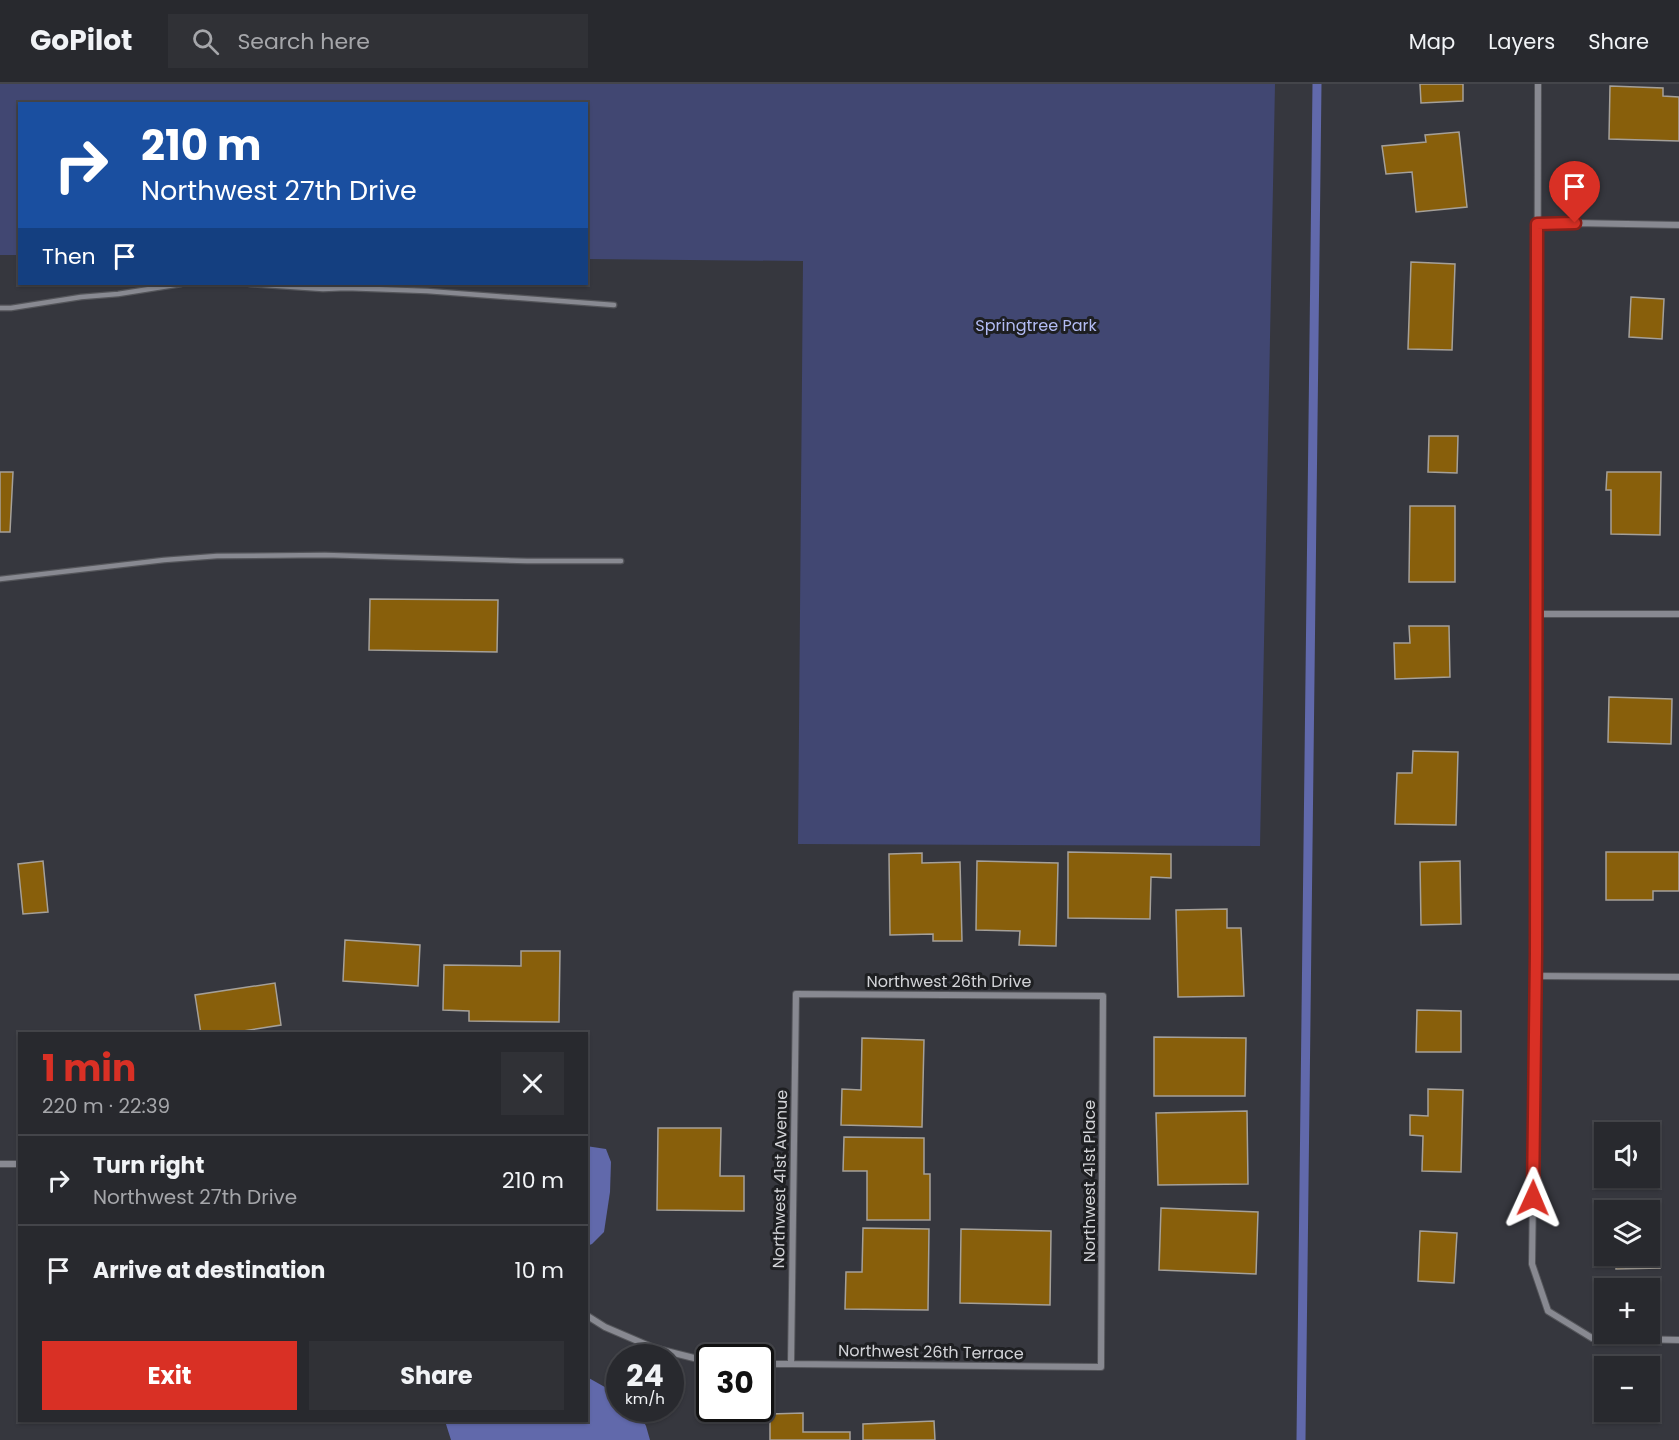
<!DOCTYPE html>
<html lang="en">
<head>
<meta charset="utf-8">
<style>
  :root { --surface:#28292e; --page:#303136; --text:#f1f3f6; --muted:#a5a6aa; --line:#44454a; --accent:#d93025 }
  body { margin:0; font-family:Poppins,sans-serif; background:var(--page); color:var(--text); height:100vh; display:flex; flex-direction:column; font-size:22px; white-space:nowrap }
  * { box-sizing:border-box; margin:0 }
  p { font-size:20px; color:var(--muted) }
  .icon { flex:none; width:33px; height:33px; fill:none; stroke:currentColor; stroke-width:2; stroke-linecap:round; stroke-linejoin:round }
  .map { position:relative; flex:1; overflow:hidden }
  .sheet { position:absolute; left:18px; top:948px; width:570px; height:390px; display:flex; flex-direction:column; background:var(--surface); border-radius:0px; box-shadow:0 2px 4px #0004,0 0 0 2px var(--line) }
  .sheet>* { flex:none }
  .top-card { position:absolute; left:18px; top:18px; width:570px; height:183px; border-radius:0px; box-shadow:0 2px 4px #0004,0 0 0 2px var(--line); background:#1a4fa0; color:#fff; overflow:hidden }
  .controls { position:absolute; left:1594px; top:1038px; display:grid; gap:12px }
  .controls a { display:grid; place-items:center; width:66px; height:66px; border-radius:0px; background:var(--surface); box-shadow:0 2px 4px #0004,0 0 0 2px var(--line); font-size:30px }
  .speed { position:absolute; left:606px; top:1260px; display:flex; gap:12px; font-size:30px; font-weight:700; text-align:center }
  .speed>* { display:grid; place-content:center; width:78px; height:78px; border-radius:50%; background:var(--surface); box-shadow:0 2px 4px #0004,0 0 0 2px var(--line); line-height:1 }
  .speed small { font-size:15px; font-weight:400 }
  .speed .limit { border:3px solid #111; border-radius:9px; background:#fff; color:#111 }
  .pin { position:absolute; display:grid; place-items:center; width:51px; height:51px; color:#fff; margin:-62px -26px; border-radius:50% 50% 50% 0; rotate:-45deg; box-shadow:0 0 6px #0007 }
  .pin .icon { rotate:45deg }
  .me { position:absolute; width:66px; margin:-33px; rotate:1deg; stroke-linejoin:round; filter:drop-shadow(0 0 4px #0008) }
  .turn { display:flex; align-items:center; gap:21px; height:126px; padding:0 24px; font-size:27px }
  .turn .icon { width:78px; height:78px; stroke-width:2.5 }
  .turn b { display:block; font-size:42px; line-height:51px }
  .then { display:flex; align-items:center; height:57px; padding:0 24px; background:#0003; gap:12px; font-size:22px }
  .round { display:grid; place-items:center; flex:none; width:63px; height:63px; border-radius:0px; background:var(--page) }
  .overview { display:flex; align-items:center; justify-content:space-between; height:102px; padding:0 24px }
  h1 { font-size:36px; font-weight:700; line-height:45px; color:var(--accent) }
  .button { display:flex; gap:12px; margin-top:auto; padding:12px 24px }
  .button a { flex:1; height:69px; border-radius:0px; background:var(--accent); color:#fff; font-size:24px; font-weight:700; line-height:69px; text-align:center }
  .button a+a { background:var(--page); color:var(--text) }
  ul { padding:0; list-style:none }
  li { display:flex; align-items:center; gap:18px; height:90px; padding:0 24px; border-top:2px solid var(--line) }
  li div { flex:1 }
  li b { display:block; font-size:22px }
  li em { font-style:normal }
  header { display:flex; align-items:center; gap:36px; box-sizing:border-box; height:84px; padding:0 30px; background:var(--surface); border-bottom:2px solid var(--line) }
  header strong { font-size:28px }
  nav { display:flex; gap:33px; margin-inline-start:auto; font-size:21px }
  .search { width:420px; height:54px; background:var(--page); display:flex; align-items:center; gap:15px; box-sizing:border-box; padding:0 21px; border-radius:0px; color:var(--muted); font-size:22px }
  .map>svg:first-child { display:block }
  .green { fill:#414772 }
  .water { fill:#6169ab }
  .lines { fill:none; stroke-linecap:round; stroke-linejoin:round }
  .stream { stroke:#6169ab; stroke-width:9 }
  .building { fill:#885f0b; stroke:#a5a099; stroke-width:1.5 }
  .lane-casing { stroke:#54555a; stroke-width:7 }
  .street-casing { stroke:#54555a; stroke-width:8 }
  .lane { stroke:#888991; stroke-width:4.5 }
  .street { stroke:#888991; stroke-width:6 }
  .route-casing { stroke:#8d1f18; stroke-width:15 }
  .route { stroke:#d93025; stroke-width:10 }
  .labels { text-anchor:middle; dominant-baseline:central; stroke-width:6; stroke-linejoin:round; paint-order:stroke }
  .park-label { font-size:16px; fill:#b3bcf4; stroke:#1e1f22 }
  .street-label { font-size:16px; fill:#d2d3d7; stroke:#1e1f22 }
</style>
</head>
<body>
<header>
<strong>GoPilot</strong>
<div class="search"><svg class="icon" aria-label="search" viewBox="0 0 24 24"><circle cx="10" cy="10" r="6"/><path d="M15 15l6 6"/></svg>Search here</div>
<nav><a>Map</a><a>Layers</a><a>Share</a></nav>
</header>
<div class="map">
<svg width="1679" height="1356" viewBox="0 0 1679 1356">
  <rect width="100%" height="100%" fill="#36373e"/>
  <polygon class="green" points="0,0 1275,0 1260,762 798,760 803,177 587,175 586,20 20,20 19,171 0,171"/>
  <g class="water">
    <polygon points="586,1062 606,1065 611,1078 610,1108 604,1148 592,1160 587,1162"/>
    <polygon points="587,1293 619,1311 620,1324 637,1325 646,1342 650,1356 451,1356 445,1337 586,1336"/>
  </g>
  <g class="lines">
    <polyline class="stream" points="1301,1356 1317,0"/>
  </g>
  <g class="building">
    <polygon points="1420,0 1463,0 1463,17 1421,19"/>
    <polygon points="1610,2 1663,4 1663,12 1679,13 1679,57 1609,55"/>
    <polygon points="1459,48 1467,123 1416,128 1412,88 1386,90 1382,62 1426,58 1425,51"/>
    <polygon points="1411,178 1455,180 1452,266 1408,265"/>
    <polygon points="1631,213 1664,215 1662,255 1629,253"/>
    <polygon points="1429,352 1458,352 1457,389 1428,388"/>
    <polygon points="0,388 13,388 10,448 0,448"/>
    <polygon points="1607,388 1661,388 1660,451 1611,450 1611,406 1606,406"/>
    <polygon points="1410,422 1455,422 1455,498 1409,498"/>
    <polygon points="370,515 498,516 497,568 369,566"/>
    <polygon points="1409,542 1449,542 1450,593 1395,595 1394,559 1410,559"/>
    <polygon points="1609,613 1672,615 1671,660 1608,658"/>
    <polygon points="1413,667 1458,668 1456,741 1395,740 1397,689 1412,689"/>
    <polygon points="1068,768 1171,770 1171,794 1151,793 1150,835 1068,834"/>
    <polygon points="1606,768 1679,768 1679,807 1653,807 1653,816 1606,816"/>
    <polygon points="922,769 922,779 960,778 962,857 933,857 933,850 890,851 889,770"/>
    <polygon points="43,777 48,828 23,830 18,780"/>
    <polygon points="977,777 1058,779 1056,862 1019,861 1020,847 976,846"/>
    <polygon points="1460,777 1461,840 1421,841 1420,778"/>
    <polygon points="1227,825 1227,844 1241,844 1244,912 1178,913 1176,826"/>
    <polygon points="345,856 420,861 418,902 343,897"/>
    <polygon points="521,867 560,867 559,938 469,937 469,927 443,926 444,881 521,882"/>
    <polygon points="275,899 281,941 224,950 201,950 195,911"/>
    <polygon points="1417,926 1461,927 1461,968 1416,968"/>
    <polygon points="1154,953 1246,954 1245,1012 1154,1012"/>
    <polygon points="862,954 924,956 922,1043 841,1041 842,1005 861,1006"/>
    <polygon points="1428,1005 1463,1006 1461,1088 1422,1087 1423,1052 1410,1051 1410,1031 1428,1032"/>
    <polygon points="1247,1027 1248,1100 1158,1101 1156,1029"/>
    <polygon points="658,1044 721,1044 720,1092 744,1092 744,1127 657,1126"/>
    <polygon points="844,1053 924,1054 924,1090 930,1090 930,1136 867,1136 867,1087 843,1087"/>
    <polygon points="1161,1124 1258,1128 1256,1190 1159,1186"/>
    <polygon points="1650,1143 1658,1143 1660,1184 1616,1185 1616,1172 1650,1172"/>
    <polygon points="863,1144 929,1145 928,1226 845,1225 846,1188 862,1188"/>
    <polygon points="961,1145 1051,1147 1050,1221 960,1219"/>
    <polygon points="1420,1147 1457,1149 1454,1199 1418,1197"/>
    <polygon points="803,1329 803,1348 850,1348 850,1356 770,1356 770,1330"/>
    <polygon points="934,1337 935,1356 863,1356 863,1340"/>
  </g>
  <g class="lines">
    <defs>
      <g id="lane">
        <polyline points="250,200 323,205 346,204 427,207 614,221"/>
        <polyline points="0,224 11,224 81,213 118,210 181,200"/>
        <polyline points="0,495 164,476 217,472 325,471 527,477 621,477"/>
      </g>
      <g id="street">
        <polyline points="1538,0 1536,892 1532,1180 1548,1227 1592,1254 1679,1256"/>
        <polyline points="1537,140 1575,139 1679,141"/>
        <polyline points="1537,530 1679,530"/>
        <polyline points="1536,892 1679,893"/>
        <polyline points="0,1080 20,1080"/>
        <polyline points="586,1231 605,1243 654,1264 710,1278"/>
        <polyline points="760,1280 791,1280 1101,1283 1103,912 796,910 791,1280"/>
      </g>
    </defs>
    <use href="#lane" class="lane-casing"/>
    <use href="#street" class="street-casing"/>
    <use href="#lane" class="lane"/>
    <use href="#street" class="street"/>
  </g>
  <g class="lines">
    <defs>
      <polyline id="route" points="1533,1114 1536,869 1537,140 1575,139"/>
    </defs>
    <use href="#route" class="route-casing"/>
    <use href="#route" class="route"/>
  </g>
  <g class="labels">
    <g class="park-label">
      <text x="1036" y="241">Springtree Park</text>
    </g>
    <g class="street-label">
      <text x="949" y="897">Northwest 26th Drive</text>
      <text transform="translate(780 1095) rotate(-89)">Northwest 41st Avenue</text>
      <text transform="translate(1089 1097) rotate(-90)">Northwest 41st Place</text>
      <text transform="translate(931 1268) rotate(1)">Northwest 26th Terrace</text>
    </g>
  </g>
</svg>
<div class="controls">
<a><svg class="icon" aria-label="sound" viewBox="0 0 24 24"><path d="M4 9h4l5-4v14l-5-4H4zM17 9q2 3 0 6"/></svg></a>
<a><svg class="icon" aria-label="layers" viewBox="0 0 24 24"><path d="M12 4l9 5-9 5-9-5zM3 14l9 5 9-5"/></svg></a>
<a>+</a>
<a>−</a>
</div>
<div class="speed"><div>24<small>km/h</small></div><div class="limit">30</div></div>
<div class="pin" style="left:1575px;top:139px;background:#d93025"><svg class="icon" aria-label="arrive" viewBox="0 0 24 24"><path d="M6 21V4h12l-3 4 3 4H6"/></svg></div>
<svg class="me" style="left:1533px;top:1114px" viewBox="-20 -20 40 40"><path d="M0-17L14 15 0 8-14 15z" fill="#d93025" stroke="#fff" stroke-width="4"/></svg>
<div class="top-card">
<div class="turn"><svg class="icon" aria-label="right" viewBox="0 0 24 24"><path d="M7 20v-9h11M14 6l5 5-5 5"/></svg><div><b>210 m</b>Northwest 27th Drive</div></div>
<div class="then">Then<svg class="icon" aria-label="arrive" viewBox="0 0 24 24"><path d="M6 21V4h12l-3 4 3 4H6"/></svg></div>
</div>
<section class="sheet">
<div class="overview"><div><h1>1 min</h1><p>220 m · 22:39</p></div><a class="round"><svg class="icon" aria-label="close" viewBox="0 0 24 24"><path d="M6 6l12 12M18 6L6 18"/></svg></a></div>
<ul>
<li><svg class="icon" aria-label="right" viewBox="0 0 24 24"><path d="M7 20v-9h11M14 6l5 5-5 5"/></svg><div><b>Turn right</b><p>Northwest 27th Drive</p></div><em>210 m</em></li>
<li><svg class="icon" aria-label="arrive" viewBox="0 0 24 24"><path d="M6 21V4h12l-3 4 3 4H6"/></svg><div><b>Arrive at destination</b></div><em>10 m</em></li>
</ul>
<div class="button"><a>Exit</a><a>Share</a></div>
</section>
</div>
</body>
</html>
